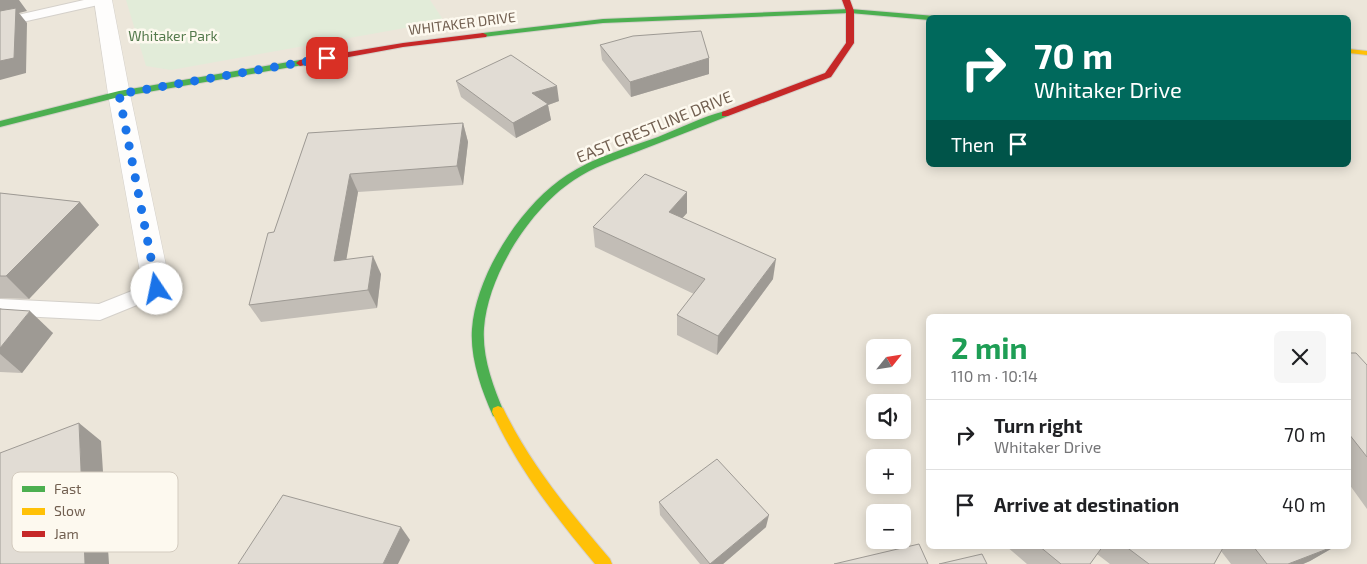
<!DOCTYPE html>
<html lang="en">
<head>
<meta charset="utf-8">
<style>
  :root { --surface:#fff; --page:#f6f6f6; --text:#202124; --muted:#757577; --line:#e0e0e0 }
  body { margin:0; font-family:"Exo 2",sans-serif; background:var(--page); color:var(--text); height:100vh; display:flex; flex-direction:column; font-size:19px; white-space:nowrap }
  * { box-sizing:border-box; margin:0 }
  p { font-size:16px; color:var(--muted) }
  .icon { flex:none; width:28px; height:28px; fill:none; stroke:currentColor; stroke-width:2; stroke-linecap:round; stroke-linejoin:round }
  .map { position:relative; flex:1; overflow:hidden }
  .drawer { position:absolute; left:926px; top:314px; width:425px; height:235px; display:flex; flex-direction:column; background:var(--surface); border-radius:8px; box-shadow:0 2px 12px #0003 }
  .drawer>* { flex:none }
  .hud { position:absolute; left:926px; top:15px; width:425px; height:152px; border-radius:8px; box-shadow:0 2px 12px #0003; background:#00695c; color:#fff; overflow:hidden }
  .needle { width:32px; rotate:60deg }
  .fabs { position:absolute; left:866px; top:339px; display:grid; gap:10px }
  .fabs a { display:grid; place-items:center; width:45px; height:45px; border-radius:8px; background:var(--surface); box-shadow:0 2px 12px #0003; font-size:25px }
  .pin { position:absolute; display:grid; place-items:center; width:42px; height:42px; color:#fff; margin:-21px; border-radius:10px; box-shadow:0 2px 8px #0006 }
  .me { position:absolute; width:55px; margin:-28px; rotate:349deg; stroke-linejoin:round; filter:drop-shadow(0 0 4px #0008) }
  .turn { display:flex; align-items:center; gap:18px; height:105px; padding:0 25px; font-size:22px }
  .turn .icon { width:65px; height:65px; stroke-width:2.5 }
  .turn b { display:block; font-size:35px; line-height:42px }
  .then { display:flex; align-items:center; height:48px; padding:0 25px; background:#0003; gap:10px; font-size:19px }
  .round { display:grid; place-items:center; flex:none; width:52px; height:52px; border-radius:8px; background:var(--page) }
  .headline { display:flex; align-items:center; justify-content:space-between; height:85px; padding:0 25px }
  h1 { font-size:30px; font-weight:700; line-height:38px; color:#1e9e55 }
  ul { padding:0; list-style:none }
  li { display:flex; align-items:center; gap:15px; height:70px; padding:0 25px; border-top:1px solid var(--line) }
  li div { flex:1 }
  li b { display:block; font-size:19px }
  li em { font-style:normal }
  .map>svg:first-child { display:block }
  .residential { fill:#ece6da; fill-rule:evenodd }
  .green { fill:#e2ecd9 }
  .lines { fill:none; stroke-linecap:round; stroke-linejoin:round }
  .lane-casing { stroke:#d4d0ca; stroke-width:2 }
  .street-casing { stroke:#d4d0ca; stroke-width:1 }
  .fast-casing { stroke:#d5d0ca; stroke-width:2 }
  .slow-casing { stroke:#d5d0ca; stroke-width:2 }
  .jam-casing { stroke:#d5d0ca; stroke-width:2 }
  .lane { fill:#fefdfc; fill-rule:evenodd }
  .street { fill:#fefdfc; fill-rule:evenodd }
  .fast { fill:#4caf50; fill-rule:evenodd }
  .slow { fill:#ffc107; fill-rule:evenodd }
  .jam { fill:#c62828; fill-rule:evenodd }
  .wall { fill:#c2bdb6 }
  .shaded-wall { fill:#9e9a94 }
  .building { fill:#e1dcd4; stroke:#9e9a94 }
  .route { stroke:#1a73e8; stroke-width:9; stroke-dasharray:0 16.2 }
  .labels { text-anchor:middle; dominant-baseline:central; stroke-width:5; stroke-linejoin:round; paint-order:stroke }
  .far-street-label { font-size:14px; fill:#715f50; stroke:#fdf9ef }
  .far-park-label { font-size:14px; fill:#557a4d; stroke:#fdf9ef }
  .street-label { font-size:16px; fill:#715f50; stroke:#fdf9ef }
  .key { fill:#fdf9ef; stroke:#d3cbbf; stroke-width:1 }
  .key-label { font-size:14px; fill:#715f50 }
</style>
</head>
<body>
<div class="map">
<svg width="1367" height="564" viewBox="0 0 1367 564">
  <rect width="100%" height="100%" fill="#f6f4ed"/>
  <path class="residential" d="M0,0H1367V564H0ZM929,18H1349V165H929ZM929,316H1349V546H929ZM875,348H902V375H875ZM875,402H902V430H875ZM875,458H902V485H875ZM875,512H902V540H875Z"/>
  <polygon class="green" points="126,0 430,0 444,21 171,70 146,66"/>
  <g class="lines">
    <defs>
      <g id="lane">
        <polygon points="84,0 109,0 107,3 0,27 0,19"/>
        <polygon points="157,281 164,284 167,289 164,294 100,320 0,315 0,299 99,304"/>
      </g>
      <polygon id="street" points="94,0 112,0 130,94 171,289 167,296 157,300 147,296 143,289 108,94"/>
      <g id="fast">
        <polygon points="850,9 935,16 939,18 929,18 929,20 850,13 603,23 483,37 479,35 483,33 603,19"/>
        <polygon points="300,60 303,61 303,65 119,97 0,127 0,121 119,91"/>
        <path d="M725,111L728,112V116C698,128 667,140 636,152C615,160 593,167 574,180C530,209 488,275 484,328C482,357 493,386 504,412L503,416L498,418L493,416C481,389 470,358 472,329C476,274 522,204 567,175C594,157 628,148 658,137C680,128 702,117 725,111Z"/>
      </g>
      <g id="slow">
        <polygon points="1349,49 1367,51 1367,55 1349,53"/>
        <path d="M498,406L503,408C530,464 569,511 610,559L612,564H595C555,516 518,469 492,412L493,408Z"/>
      </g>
      <g id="jam">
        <polygon points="842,0 850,0 854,11 854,43 831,77 728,116 722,116 722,112 825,73 846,43 846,11"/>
        <polygon points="483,33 487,35 486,37 403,47 300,66 296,63 300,60 403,43"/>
      </g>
    </defs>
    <use href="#lane" class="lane-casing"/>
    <use href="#street" class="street-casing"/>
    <use href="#fast" class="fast-casing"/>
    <use href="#slow" class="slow-casing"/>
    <use href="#jam" class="jam-casing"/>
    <use href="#lane" class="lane"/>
    <use href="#street" class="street"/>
    <use href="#fast" class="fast"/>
    <use href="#slow" class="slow"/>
    <use href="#jam" class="jam"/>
  </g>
  <g class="wall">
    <polygon points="600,45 709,58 709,74 631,97 602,60"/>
    <polygon points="456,81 559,101 548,105 551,120 516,138 461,97"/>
    <polygon points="463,123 468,142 463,185 358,192 346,259 381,274 377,308 261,322 249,305 308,133"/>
    <polygon points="0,193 80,202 99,225 29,299 0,298"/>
    <polygon points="687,213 682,218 773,279 717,355 677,335 677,315 694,294 595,247 593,227"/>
    <polygon points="0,308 2,309 53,333 22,373 0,372"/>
    <polygon points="1349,353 1367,365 1367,509 1349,484"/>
    <polygon points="659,502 766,527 723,564 700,564 660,515"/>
    <polygon points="1006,546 1336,546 1310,561 1303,564 1231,564 1221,551 1214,564 1110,564 1097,554 1090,564 1027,564"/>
  </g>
  <g class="shaded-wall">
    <polygon points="0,0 19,0 27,11 19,13 27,23 26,73 0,80"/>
    <polygon points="709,58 709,74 631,97 630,82"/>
    <polygon points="557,86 559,101 548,105 551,120 516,138 513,123 532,93"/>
    <polygon points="463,123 468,142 463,185 457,166"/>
    <polygon points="350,174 358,192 343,279 334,261"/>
    <polygon points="687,192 687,213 669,233 669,212"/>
    <polygon points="80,202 99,225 29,299 6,276"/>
    <polygon points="373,256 381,274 377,308 368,290"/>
    <polygon points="776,259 773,279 717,355 718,336"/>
    <polygon points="30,311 53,333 22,373 0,354 0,348"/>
    <polygon points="79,423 101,441 109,564 85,564"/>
    <polygon points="769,515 766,527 723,564 710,564"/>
    <polygon points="401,527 410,540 398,564 383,564"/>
    <polygon points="1336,546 1310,561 1303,564 1288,564"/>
  </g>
  <g class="building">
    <polygon points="16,8 14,58 0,61 0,11"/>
    <polygon points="701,31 709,58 630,82 600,45 633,36"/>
    <polygon points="511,55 557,86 532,93 548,104 513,123 456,81"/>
    <polygon points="463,123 457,166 350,174 334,261 373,256 368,290 249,305 268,233 274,232 308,133"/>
    <polygon points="645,174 687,192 669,212 776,259 718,336 677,315 705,279 593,227"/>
    <polygon points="0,193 80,202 6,276 0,276"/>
    <polygon points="0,309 30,311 0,348"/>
    <polygon points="1349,353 1356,353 1367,365 1367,457 1349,434"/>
    <polygon points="79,423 85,564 0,564 0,453"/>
    <polygon points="717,459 769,515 710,564 659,502"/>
    <polygon points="283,495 401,527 383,564 238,564"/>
    <polygon points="919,544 928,564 834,564"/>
    <polygon points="1039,546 1103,546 1090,564 1061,564"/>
    <polygon points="1125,546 1224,546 1214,564 1149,564"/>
    <polygon points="1253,546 1335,546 1288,564 1267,564"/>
    <polygon points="982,554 987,564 939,564"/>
  </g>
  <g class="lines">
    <polyline class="route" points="157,289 119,94 327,58"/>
  </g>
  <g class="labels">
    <g class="far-street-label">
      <text transform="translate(462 23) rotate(-7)">WHITAKER DRIVE</text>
    </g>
    <g class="far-park-label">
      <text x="173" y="35">Whitaker Park</text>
    </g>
    <g class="street-label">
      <text transform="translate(654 126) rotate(-22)">EAST CRESTLINE DRIVE</text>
    </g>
  </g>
  <rect x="12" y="472" width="166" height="80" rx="8" class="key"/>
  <rect x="22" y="486" width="23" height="6" fill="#4caf50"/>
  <rect x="22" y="508" width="23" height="7" fill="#ffc107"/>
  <rect x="22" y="531" width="23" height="6" fill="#c62828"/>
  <g class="key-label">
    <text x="54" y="494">Fast</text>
    <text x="54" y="516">Slow</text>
    <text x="54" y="539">Jam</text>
  </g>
</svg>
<div class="fabs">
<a><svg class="needle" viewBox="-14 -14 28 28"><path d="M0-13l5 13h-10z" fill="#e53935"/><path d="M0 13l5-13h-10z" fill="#757577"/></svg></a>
<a><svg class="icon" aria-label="sound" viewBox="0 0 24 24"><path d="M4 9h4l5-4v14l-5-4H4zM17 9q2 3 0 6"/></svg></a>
<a>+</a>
<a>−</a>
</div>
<div class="pin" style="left:327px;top:58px;background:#d93025"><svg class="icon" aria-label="arrive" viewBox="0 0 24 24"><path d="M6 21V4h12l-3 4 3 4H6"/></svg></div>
<svg class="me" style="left:157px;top:289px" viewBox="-20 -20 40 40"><circle r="19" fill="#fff"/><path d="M0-13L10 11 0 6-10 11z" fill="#1a73e8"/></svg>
<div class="hud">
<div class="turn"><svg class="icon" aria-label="right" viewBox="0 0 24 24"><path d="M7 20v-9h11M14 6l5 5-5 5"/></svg><div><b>70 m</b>Whitaker Drive</div></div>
<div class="then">Then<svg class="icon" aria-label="arrive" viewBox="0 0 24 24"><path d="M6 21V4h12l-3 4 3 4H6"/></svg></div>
</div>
<section class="drawer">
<div class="headline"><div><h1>2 min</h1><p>110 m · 10:14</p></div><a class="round"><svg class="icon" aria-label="close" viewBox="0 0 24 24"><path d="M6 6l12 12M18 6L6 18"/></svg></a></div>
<ul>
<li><svg class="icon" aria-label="right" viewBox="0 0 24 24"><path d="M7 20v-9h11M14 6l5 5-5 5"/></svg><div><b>Turn right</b><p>Whitaker Drive</p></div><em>70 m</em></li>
<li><svg class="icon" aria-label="arrive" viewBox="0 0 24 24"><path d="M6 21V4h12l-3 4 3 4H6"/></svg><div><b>Arrive at destination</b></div><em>40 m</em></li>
</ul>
</section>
</div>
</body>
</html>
